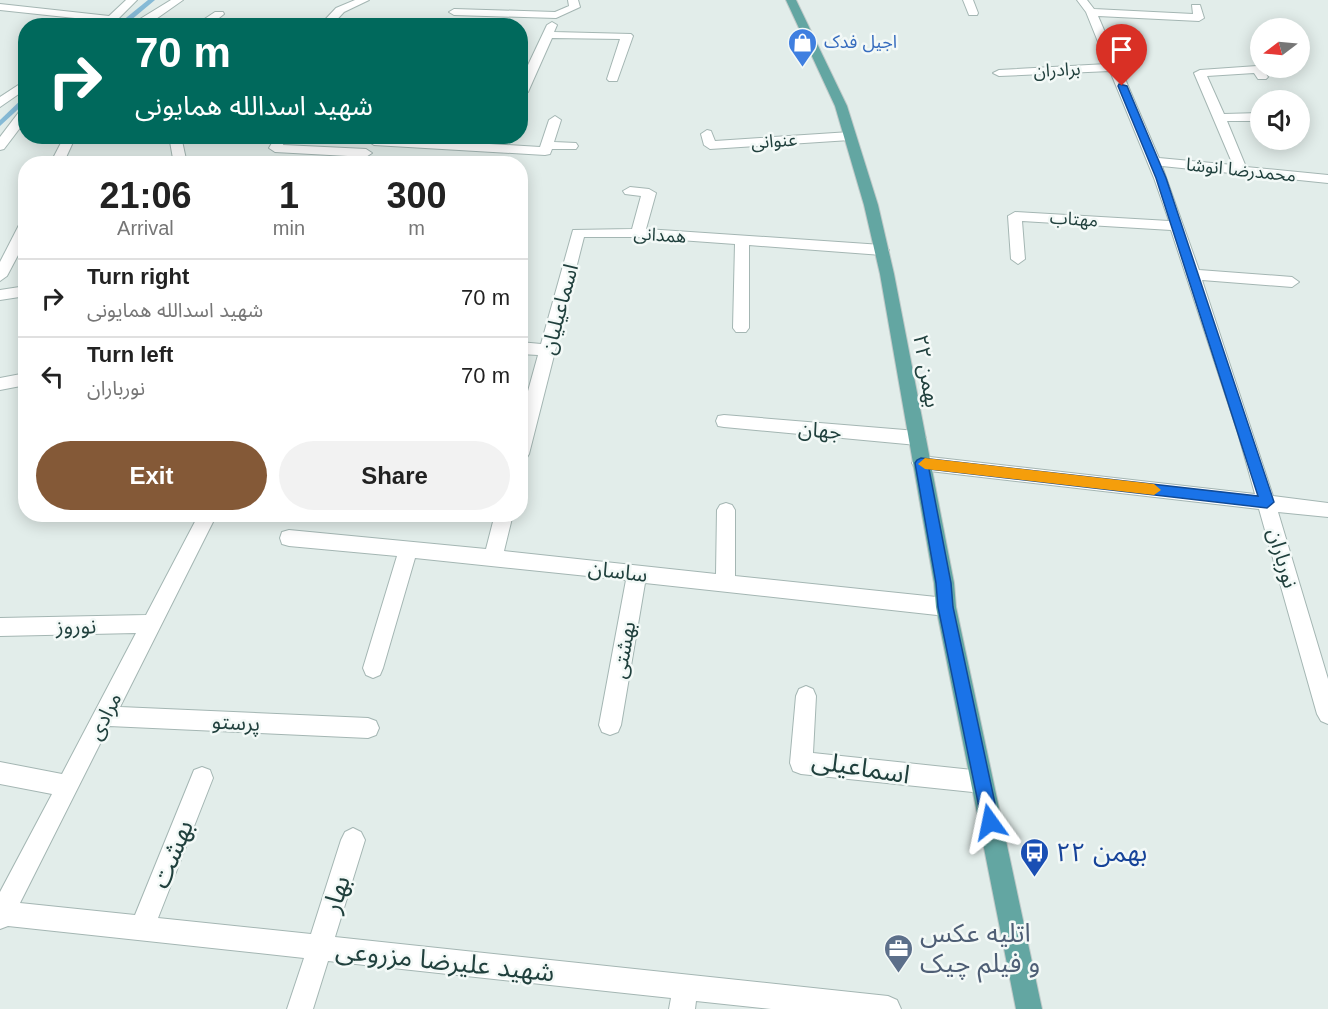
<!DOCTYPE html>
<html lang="en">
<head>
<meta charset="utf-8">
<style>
  :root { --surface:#fff; --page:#f2f2f2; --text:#222; --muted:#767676; --line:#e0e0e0; --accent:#845937 }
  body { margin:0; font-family:Helvetica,"Noto Sans Arabic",sans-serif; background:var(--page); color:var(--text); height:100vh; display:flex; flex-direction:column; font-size:22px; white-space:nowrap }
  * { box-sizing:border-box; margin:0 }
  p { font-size:20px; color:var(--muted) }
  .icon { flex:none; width:33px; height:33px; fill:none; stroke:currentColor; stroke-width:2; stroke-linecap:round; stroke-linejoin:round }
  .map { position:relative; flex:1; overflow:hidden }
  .details { position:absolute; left:18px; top:156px; width:510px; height:366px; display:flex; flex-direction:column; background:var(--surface); border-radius:24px; box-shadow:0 3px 15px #0003 }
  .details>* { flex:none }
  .guide { position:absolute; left:18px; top:18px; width:510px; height:126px; border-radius:24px; box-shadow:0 3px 15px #0003; background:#00695c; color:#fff; overflow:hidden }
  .needle { width:39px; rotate:254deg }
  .tools { position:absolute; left:1250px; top:18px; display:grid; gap:12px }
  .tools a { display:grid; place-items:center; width:60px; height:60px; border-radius:50%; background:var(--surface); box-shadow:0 3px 15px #0003; font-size:30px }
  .pin { position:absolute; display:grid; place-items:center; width:51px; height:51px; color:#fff; margin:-62px -26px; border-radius:50% 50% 50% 0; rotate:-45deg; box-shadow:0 0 6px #0007 }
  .pin .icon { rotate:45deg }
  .me { position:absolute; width:66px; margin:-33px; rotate:348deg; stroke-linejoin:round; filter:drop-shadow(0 0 4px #0008) }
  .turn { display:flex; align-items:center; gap:21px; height:126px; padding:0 18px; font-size:27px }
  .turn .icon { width:78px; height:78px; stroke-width:2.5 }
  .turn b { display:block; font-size:42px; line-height:51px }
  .eta { display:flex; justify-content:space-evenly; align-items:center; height:102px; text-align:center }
  .eta b { font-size:36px; font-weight:700; line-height:42px }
  .cta { display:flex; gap:12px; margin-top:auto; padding:12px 18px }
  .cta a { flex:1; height:69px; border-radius:36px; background:var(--accent); color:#fff; font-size:24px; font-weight:700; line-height:69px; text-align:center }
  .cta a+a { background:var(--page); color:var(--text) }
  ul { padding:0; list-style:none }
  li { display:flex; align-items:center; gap:18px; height:78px; padding:0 18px; border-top:2px solid var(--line) }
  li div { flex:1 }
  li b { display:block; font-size:22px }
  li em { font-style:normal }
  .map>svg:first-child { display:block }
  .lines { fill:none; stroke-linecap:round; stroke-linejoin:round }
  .stream { fill:#86bad6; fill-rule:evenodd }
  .minor-casing { stroke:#a4b6b3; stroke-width:2 }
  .major-casing { stroke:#c1cac9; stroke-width:2 }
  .minor { fill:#fff; fill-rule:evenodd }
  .major { fill:#63a6a2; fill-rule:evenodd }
  .route { fill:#1a73e8; stroke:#114b97; stroke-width:1.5 }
  .slow { fill:#f59e0b }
  .labels { text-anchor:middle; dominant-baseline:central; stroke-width:5; stroke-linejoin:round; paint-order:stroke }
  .far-shop-label { font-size:18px; fill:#366cbe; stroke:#f3f9f7; text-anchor:start }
  .far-street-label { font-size:18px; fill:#20403d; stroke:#f3f9f7 }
  .street-label { font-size:21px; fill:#20403d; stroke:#f3f9f7 }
  .near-street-label { font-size:26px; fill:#20403d; stroke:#f3f9f7 }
  .near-transit-label { font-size:26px; fill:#164399; stroke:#f3f9f7; text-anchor:start }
  .near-service-label { font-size:26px; fill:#4e5e75; stroke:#f3f9f7; text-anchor:start }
</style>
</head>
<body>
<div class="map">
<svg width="1328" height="1009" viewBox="0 0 1328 1009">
  <rect width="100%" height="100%" fill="#e2edea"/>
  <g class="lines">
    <g class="stream">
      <polygon points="148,0 155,0 124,26 116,26"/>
      <polygon points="26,95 26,102 0,126 0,120"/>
    </g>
    <defs>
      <g id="minor">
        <polygon points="126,0 137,0 111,26 99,26 103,21 0,10 0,4 109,16"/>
        <polygon points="171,0 183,0 156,19 200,22 215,12 223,12 224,14 209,26 138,25 137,23 140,19"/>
        <polygon points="355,0 369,0 344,12 331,26 319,26 336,8"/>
        <polygon points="568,0 578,0 580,7 556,18 454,15 449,12 454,9 555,12 569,6"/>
        <polygon points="963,0 973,0 978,13 977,15 969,15"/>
        <polygon points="1077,0 1087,0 1094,9 1193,14 1192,5 1200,5 1204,18 1199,21 1098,16 1159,158 1233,165 1194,73 1200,70 1257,66 1262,68 1268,77 1266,79 1258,79 1254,73 1207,76 1224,114 1260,113 1260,121 1227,121 1246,167 1328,175 1328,183 1162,166 1199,270 1292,277 1299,282 1292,287 1202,280 1273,496 1328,503 1328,517 1278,512 1328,679 1328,724 1321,721 1317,714 1259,509 921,470 915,468 912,463 915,458 921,456 1255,494 1238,433 1171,230 1022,221 1025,259 1018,264 1011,259 1008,216 1015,212 1169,221 1154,178 1110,71 999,76 993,73 999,70 1107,64 1086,12"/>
        <polygon points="552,22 557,25 554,32 631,34 633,36 617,81 609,81 607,79 620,39 552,38 528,92 520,95 520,82 547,25"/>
        <polygon points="26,80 26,89 0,107 0,97"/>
        <polygon points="26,107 26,120 4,149 0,150 0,137 22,108"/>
        <polygon points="555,116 561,120 554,142 576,143 578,146 576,149 552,149 550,154 545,155 374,145 368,141 374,137 540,147 549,120"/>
        <polygon points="707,130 711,131 715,141 850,132 856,136 850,140 710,149 704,145 701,134"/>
        <polygon points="69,136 74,140 63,164 50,164 64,137"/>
        <polygon points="169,136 181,136 187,164 174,164"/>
        <polygon points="276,136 286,136 283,145 366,149 372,153 366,157 275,152 269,148"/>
        <polygon points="630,187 649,189 656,193 646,229 882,245 889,250 882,255 749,245 749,328 746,332 736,332 733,328 735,244 638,237 584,237 529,454 526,459 520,461 520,420 538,355 520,354 520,342 541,344 573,230 632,229 641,196 625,194 623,191"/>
        <polygon points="26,221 26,240 7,276 0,281 0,262 19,225"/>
        <polygon points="26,286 26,296 0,300 0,290"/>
        <polygon points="26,373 26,385 0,390 0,378"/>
        <polygon points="724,415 917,431 923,433 926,438 923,443 917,445 724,427 718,426 716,421 718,416"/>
        <polygon points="726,503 732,505 735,510 735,576 946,598 953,601 956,607 953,613 946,616 645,583 621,725 618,732 610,735 602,732 599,725 626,580 415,558 383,668 380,675 373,678 366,675 363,668 397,556 289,546 282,544 280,538 282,532 289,530 486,549 495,514 513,514 504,551 716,574 717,510 720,505"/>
        <polygon points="199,514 217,514 120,707 368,718 376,721 379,728 376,735 368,738 109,726 20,903 135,915 194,770 202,767 210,770 213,778 158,918 311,934 341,840 345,832 353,828 361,832 365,840 335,937 888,996 897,1000 901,1009 771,1009 696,1001 695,1009 669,1009 671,998 328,961 313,1009 287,1009 304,958 8,926 0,929 0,892 52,794 0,784 0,762 62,774 136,633 0,636 0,618 146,615"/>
        <polygon points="806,686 813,689 816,696 813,753 982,771 990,774 993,782 990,790 982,793 801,774 793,771 790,763 796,696 799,689"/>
      </g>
      <polygon id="major" points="786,0 796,0 847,106 878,205 894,274 954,583 956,607 1042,1009 1016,1009 936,607 934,583 880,274 864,205 835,106"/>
    </defs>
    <use href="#minor" class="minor-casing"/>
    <use href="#major" class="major-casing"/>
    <use href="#minor" class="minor"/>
    <use href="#major" class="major"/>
  </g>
  <polygon class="route" points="1119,84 1127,86 1166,178 1274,502 1267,508 929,469 951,583 953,607 999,822 996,828 990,830 984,828 982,822 938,607 936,583 915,463 917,460 921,458 1258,496 1156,178 1118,86"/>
  <polygon class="slow" points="925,458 1154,484 1161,490 1154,495 925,469 918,464"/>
  <defs>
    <symbol id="shop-pin" viewBox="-11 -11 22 30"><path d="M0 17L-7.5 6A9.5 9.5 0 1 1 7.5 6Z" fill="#3f7fe0" stroke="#f3f9f7"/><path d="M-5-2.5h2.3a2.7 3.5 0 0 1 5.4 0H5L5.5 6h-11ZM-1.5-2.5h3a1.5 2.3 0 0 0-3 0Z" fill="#fff"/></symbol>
    <symbol id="bus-pin" viewBox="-11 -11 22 30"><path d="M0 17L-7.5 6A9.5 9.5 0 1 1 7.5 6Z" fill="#1a4fb4" stroke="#f3f9f7"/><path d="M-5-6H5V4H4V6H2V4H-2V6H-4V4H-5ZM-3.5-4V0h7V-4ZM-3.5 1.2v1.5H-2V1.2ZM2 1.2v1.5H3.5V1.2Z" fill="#fff"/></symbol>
    <symbol id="office-pin" viewBox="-11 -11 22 30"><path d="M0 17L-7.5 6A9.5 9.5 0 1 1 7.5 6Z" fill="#5c6f8a" stroke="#f3f9f7"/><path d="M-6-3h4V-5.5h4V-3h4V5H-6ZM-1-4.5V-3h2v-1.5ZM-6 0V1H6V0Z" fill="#fff"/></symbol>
  </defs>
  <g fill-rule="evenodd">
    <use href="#shop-pin" x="786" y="26" width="33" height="45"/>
    <use href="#bus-pin" x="1018" y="836" width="33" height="45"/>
    <use href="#office-pin" x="882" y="932" width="33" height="45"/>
  </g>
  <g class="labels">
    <g class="far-shop-label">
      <text x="824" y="42">اجیل فدک</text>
    </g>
    <g class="far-street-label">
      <text transform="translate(1057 70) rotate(-3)">برادران</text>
      <text transform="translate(774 141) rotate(-4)">عنوانی</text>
      <text transform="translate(1241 170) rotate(6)">محمدرضا انوشا</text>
      <text transform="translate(1074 219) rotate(4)">مهتاب</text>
      <text transform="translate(660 235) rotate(4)">همدانی</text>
    </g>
    <g class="street-label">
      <text transform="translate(559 309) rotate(-75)">اسماعیلیان</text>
      <text transform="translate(927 371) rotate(80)">۲۲ بهمن</text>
      <text transform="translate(820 430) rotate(5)">جهان</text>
      <text transform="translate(1283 558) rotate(74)">نورباران</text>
      <text transform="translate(618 571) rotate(7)">ساسان</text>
      <text transform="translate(76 626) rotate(-1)">نوروز</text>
      <text transform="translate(623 650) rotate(-80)">بهشتی</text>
      <text transform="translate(104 716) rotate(-63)">مرادی</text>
      <text transform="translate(236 722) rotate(3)">پرستو</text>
    </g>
    <g class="near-street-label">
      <text transform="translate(861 767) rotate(9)">اسماعیلی</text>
      <text transform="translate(172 854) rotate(-68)">بهشت</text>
      <text transform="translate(336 894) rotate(-72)">بهار</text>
      <text transform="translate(445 961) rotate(6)">شهید علیرضا مزروعی</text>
    </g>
    <g class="near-transit-label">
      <text x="1056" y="852">۲۲ بهمن</text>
    </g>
    <g class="near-service-label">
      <text x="920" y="933">اتلیه عکس<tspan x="920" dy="30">و فیلم چیک</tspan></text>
    </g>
  </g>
</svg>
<div class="tools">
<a><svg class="needle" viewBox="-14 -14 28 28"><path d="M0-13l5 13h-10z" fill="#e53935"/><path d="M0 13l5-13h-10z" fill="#767676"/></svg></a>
<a><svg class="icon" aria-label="sound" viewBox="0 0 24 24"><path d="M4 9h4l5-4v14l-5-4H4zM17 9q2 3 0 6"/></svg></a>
</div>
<div class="pin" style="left:1122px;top:86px;background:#d93025"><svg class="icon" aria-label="arrive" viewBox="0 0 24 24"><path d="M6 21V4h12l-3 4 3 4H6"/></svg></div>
<svg class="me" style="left:990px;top:822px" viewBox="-20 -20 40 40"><path d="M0-17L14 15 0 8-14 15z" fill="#1a73e8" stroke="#fff" stroke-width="4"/></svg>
<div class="guide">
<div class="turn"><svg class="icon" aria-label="right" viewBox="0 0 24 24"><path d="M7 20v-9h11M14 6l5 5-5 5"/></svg><div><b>70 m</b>شهید اسدالله همایونی</div></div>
</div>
<section class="details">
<div class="eta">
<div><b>21:06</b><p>Arrival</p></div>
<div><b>1</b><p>min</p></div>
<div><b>300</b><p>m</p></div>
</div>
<ul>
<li><svg class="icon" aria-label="right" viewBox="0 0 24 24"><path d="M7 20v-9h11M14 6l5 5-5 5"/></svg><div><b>Turn right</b><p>شهید اسدالله همایونی</p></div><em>70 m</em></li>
<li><svg class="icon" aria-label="left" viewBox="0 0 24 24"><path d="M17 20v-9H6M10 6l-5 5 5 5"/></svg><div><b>Turn left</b><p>نورباران</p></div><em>70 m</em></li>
</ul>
<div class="cta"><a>Exit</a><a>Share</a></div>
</section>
</div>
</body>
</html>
